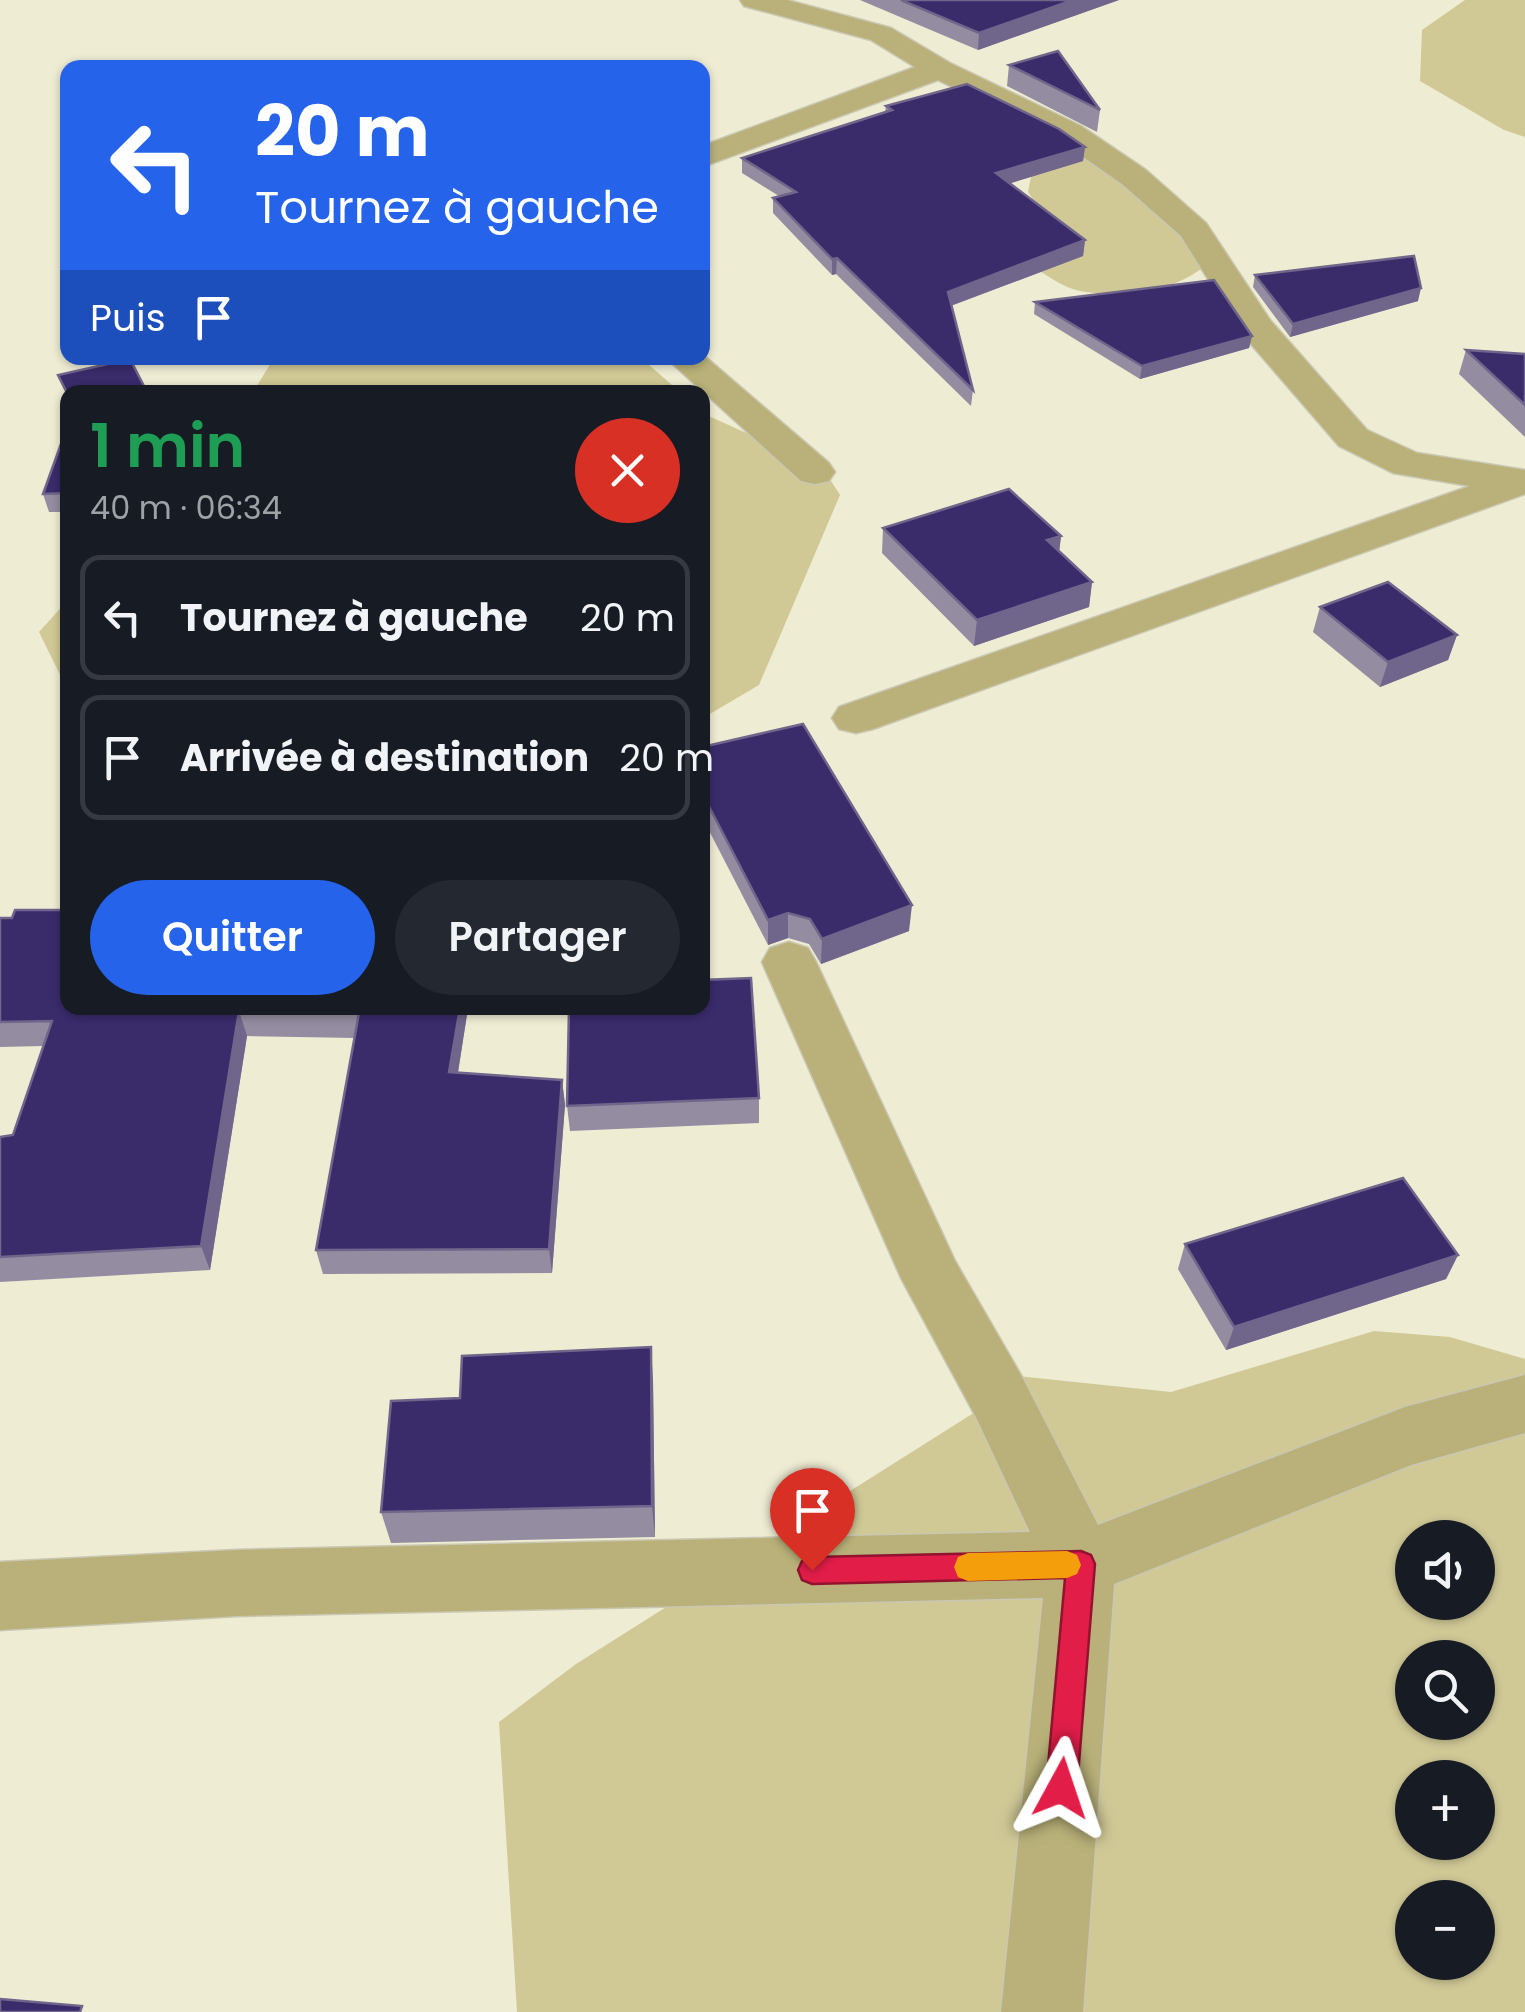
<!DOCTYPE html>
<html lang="fr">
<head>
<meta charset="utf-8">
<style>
  :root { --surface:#171b24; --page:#242831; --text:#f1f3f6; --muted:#9ea1a6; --line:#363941; --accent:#2563eb }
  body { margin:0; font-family:Poppins,sans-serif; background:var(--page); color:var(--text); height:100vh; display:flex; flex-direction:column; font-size:38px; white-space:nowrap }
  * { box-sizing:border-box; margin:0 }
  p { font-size:32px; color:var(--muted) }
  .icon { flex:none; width:55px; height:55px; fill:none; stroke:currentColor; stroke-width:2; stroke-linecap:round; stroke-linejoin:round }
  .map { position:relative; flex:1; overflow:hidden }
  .sheet { position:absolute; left:60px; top:385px; width:650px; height:630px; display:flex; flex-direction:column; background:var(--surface); border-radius:20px; box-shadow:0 2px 8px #0004 }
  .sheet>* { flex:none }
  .banner { position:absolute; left:60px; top:60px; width:650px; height:305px; border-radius:20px; box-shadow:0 2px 8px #0004; background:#2563eb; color:#fff; overflow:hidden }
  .fabs { position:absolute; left:1395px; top:1520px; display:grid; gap:20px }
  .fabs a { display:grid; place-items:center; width:100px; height:100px; border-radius:50%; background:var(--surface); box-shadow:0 2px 8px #0004; font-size:50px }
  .pin { position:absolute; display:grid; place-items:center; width:85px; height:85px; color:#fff; margin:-102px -42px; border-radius:50% 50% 50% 0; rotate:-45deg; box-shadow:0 0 10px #0007 }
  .pin .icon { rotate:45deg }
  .me { position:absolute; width:110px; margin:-55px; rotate:5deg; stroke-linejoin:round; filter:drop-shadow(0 0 8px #0008) }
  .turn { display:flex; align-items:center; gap:35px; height:210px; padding:0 30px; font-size:45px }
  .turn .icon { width:130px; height:130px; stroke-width:2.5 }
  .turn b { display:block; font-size:70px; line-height:85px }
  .then { display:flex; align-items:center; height:95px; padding:0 30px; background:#0003; gap:20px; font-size:38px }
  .round { display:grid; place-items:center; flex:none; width:105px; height:105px; border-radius:52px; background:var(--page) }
  .overview { display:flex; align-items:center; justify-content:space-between; height:170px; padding:0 30px }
  h1 { font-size:60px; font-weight:600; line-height:75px; color:#1e9e55 }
  .primary-button { display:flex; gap:20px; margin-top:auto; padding:20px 30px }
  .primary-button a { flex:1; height:115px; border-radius:60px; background:var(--accent); color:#fff; font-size:40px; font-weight:600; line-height:115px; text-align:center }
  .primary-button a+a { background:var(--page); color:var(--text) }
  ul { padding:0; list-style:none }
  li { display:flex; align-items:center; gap:30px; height:125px; margin:0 20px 15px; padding:0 10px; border:5px solid var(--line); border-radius:20px }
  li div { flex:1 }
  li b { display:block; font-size:38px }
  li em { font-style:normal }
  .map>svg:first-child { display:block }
  .green { fill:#d0c996; fill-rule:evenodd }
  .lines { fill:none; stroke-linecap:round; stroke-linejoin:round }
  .street-casing { stroke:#cac7b2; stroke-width:3 }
  .street { fill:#b9b179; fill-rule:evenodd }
  .wall { fill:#948ca0 }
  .shaded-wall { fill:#70658a }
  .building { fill:#3a2b6b; stroke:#70658a; stroke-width:2.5 }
  .route { fill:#e11d48; stroke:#92132f; stroke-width:2.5 }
  .slow { fill:#f59e0b }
</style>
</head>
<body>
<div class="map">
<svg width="1525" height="2012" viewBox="0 0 1525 2012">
  <rect width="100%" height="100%" fill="#efecd4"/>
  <g class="green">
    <polygon points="1465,0 1525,0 1525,137 1504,130 1420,81 1422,30"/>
    <path d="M1090,148L1156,205L1207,264C1176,292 1121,299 1080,291C1062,287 1046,275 1031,265L1048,222L1028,192L1032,172Z"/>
    <polygon points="274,358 641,358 680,392 253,392"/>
    <polygon points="702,413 822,467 840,495 759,685 703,718"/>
    <polygon points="67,601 67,689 39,632"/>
    <path d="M1374,1331L1450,1337L1525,1359V2012H517L499,1722L576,1664L999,1397L1017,1376L1171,1392ZM1412,1538H1478V1602H1412ZM1412,1658H1478V1722H1412ZM1412,1778H1478V1842H1412ZM1412,1898H1478V1962H1412Z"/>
  </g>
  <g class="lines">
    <defs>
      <g id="street">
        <polygon points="740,0 787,0 891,28 950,63 1081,126 1146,170 1206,223 1270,320 1367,430 1417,453 1525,470 1525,494 873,729 856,733 839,729 832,718 839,707 1470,486 1393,473 1339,446 1243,335 1181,236 1122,184 1059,140 938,80 702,167 702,146 915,67 871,40 744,6"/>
        <polygon points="702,354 829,463 835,472 829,481 815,484 801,481 666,358 702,358"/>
        <polygon points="789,942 808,948 816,962 955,1261 1022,1377 1098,1525 1405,1407 1525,1375 1525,1433 1411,1465 1114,1584 1083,2012 1001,2012 1043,1598 237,1616 0,1630 0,1562 237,1550 1030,1532 976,1417 901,1278 762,962 770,948"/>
      </g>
    </defs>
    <use href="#street" class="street-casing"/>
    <use href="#street" class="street"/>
  </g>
  <g class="wall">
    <polygon points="860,0 1119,0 978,50"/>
    <polygon points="1009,65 1100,110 1097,132 1007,86"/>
    <polygon points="886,106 1085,147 1083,161 1010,183 1085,240 1083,256 951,306 973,390 971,406 836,274 832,275 773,213 773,198 779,196 742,173 742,158 885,112"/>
    <polygon points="1255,275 1418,301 1290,337 1253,287"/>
    <polygon points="1035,302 1252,336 1249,348 1140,379 1034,314"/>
    <polygon points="1466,350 1525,354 1525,437 1459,374"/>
    <polygon points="68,430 68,512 49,512 43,494"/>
    <polygon points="883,528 1061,536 1059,552 1092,582 1089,607 974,646 882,553"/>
    <polygon points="1320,607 1457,635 1448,660 1380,687 1313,632"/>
    <polygon points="702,747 909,931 821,964 809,944 788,938 768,945 702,817"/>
    <polygon points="0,918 68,1008 468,1008 458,1073 562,1080 565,1105 552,1273 323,1274 316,1250 355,1038 247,1036 210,1270 0,1282 0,1137 13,1135 43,1046 0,1047"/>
    <polygon points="759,1098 759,1123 570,1131 567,1106"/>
    <polygon points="1185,1244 1458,1255 1446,1279 1226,1350 1178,1269"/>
    <polygon points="653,1380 655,1537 391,1543 381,1512 460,1398"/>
  </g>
  <g class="shaded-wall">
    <polygon points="1073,0 1119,0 978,50 979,33"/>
    <polygon points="1085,147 1083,161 995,188 996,173"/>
    <polygon points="1085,240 1083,256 947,307 948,292"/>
    <polygon points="837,258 836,274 832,275 832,259"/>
    <polygon points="1421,288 1418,301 1290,337 1293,324"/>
    <polygon points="1252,336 1249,348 1140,379 1142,366"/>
    <polygon points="1061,536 1058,561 1047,540"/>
    <polygon points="1092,582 1089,607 974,646 977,620"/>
    <polygon points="1457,635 1448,660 1380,687 1388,662"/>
    <polygon points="912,905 909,931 821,964 822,939"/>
    <polygon points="788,913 788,938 768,945 768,920"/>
    <polygon points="460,1008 468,1008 454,1097 449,1072"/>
    <polygon points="239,1011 247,1036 210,1270 201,1246"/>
    <polygon points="562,1080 565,1105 552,1273 549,1249"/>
    <polygon points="1458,1255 1446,1279 1226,1350 1234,1327"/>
    <polygon points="651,1347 653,1380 655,1537 652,1506"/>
  </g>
  <g class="building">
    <polygon points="901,0 1073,0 979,33"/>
    <polygon points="1058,51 1100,110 1009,65"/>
    <polygon points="967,84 1059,129 1085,147 996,173 1085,240 948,292 973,390 837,258 832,259 773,198 796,192 742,158 892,110 886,106"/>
    <polygon points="1414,256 1421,288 1293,324 1255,275"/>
    <polygon points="1214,280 1252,336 1142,366 1035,302"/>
    <polygon points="1466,350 1525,354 1525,405"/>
    <polygon points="130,359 147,392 68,392 68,395 58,375"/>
    <polygon points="66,430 68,430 68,493 43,494"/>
    <polygon points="1009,489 1061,536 1047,540 1092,582 977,620 883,528"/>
    <polygon points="1388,582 1457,635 1388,662 1320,607"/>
    <polygon points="803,724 912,905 822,939 810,919 788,913 768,920 702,793 702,747"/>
    <polygon points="15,910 68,910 68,1008 460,1008 449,1072 562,1080 549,1249 316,1250 359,1013 239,1011 201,1246 0,1257 0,1137 13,1135 52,1021 0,1022 0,918 12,918"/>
    <polygon points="751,978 759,1098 567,1106 569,1008 702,1008 702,980"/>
    <polygon points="1403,1178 1458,1255 1234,1327 1185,1244"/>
    <polygon points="651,1347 652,1506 381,1512 391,1401 460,1398 462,1356"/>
    <polygon points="0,1999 82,2006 80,2012 0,2012"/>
  </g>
  <polygon class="route" points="1081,1551 1091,1555 1095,1564 1077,1788 1072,1799 1061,1804 1050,1799 1046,1788 1065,1578 812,1584 802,1580 798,1570 802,1561 812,1557"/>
  <polygon class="slow" points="1067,1551 1077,1555 1081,1565 1077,1574 1067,1578 968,1581 958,1577 954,1567 958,1557 968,1553"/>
</svg>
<div class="fabs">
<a><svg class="icon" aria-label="sound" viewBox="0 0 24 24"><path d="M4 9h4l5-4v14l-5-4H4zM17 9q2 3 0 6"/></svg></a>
<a><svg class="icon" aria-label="search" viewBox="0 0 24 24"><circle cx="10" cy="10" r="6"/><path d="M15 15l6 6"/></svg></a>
<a>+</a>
<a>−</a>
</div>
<div class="pin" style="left:812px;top:1570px;background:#d93025"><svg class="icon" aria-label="arrive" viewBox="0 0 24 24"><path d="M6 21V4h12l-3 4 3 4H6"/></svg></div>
<svg class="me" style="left:1061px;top:1788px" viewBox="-20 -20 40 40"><path d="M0-17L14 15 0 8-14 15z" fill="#e11d48" stroke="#fff" stroke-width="4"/></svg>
<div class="banner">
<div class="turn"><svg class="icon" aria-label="left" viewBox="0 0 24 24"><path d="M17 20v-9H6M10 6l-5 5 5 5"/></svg><div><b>20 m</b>Tournez à gauche</div></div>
<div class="then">Puis<svg class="icon" aria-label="arrive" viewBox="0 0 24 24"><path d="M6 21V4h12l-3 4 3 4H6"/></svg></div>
</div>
<section class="sheet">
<div class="overview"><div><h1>1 min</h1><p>40 m · 06:34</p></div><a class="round" style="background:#d93025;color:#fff"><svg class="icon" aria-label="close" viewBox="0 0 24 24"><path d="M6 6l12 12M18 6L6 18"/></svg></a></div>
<ul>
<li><svg class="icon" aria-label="left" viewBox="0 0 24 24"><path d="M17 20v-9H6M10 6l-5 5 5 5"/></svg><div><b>Tournez à gauche</b></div><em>20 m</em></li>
<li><svg class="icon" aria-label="arrive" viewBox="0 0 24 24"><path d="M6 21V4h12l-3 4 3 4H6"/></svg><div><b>Arrivée à destination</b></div><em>20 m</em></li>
</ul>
<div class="primary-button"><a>Quitter</a><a>Partager</a></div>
</section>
</div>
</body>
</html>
